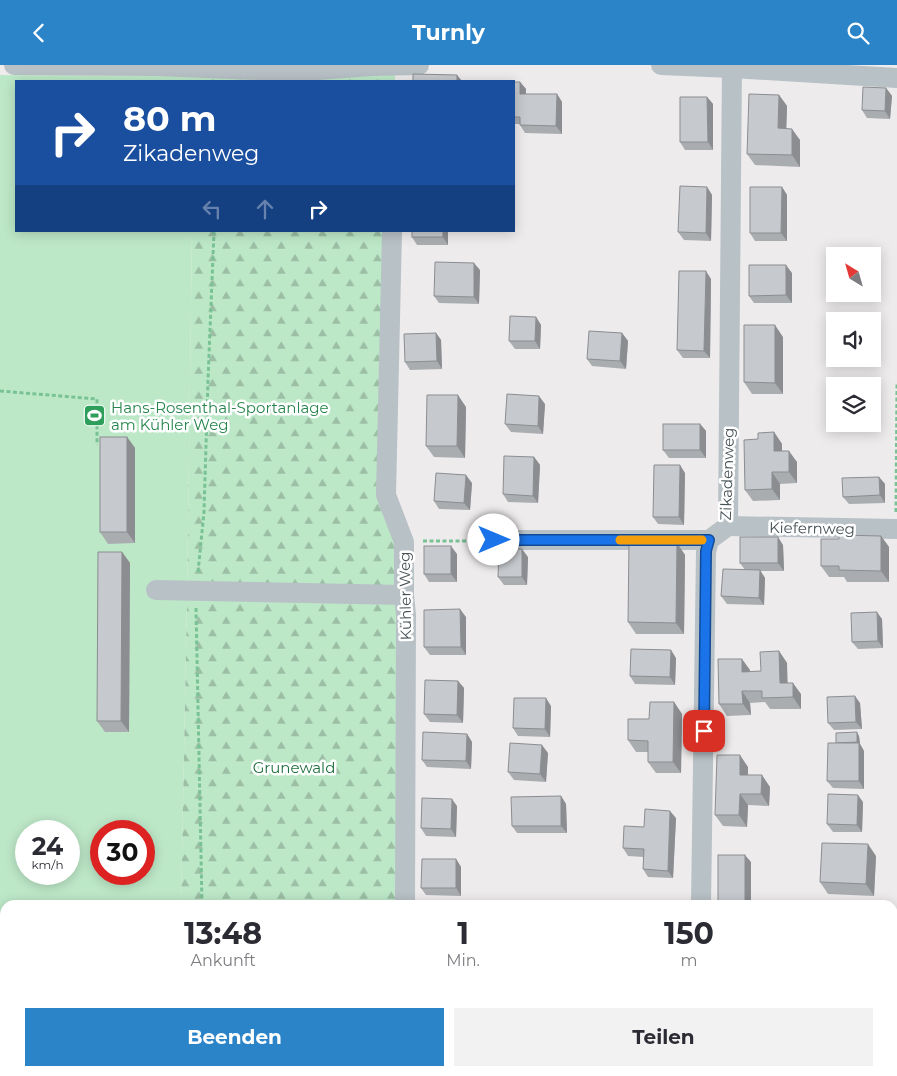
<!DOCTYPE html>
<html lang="de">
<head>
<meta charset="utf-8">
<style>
  :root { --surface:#fff; --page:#f2f2f3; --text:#2b2b33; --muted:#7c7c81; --accent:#2b83c8 }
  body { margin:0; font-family:Montserrat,sans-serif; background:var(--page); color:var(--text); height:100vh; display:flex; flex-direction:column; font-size:19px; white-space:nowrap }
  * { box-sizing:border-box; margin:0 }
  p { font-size:16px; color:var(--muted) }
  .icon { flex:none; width:28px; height:28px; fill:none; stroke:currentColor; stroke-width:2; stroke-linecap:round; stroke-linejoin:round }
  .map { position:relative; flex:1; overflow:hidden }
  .side { position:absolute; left:0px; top:835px; width:898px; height:176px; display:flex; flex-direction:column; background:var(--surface); border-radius:15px 15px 0 0; box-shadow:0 2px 12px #0003 }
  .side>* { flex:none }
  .banner { position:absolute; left:15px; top:15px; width:500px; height:152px; border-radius:0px; box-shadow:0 2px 12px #0003; background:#1a4fa0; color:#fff; overflow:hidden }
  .needle { width:32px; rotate:323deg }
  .buttons { position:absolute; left:826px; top:182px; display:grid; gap:10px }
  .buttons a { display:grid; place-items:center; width:55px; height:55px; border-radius:0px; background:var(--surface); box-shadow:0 2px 12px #0003; font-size:25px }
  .speed { position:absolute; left:15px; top:755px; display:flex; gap:10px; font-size:25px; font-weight:700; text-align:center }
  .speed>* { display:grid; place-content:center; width:65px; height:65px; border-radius:50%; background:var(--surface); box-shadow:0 2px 12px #0003; line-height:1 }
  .speed small { font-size:12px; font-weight:400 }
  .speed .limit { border:8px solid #d22; background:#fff; color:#111 }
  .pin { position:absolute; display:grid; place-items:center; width:42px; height:42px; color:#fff; margin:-21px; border-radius:10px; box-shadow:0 2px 8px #0006 }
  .me { position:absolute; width:55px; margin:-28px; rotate:90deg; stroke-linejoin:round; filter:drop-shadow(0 0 4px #0008) }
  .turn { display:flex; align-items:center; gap:18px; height:105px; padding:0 25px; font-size:22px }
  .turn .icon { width:65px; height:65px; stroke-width:2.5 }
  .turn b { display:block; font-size:35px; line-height:42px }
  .lanes { display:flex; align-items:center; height:48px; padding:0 25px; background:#0003; justify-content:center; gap:25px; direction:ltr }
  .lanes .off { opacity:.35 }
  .eta { display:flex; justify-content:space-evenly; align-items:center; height:85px; text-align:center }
  .eta b { font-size:30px; font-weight:700; line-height:35px }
  .action { display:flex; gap:10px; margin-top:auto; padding:10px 25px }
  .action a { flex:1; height:58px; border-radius:0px; background:var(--accent); color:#fff; font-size:20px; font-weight:700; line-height:58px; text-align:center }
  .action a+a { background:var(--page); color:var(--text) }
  header { display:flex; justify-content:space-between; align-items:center; height:65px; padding:0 25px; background:var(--accent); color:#fff; font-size:22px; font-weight:700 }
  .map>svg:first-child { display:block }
  .green { fill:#bde8c8; fill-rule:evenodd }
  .forest { fill:url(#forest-firs) }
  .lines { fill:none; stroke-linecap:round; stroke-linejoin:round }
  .path { stroke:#79c295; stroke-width:3; stroke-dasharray:4 2.5; stroke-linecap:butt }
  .minor { stroke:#b8c1c6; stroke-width:20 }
  .wall { fill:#aaadb0 }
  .shaded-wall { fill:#8b8d90 }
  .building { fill:#c6c9cd; stroke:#8b8d90 }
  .route-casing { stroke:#114b97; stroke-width:12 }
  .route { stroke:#1a73e8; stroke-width:9 }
  .slow { stroke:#f59e0b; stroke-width:9 }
  .labels { text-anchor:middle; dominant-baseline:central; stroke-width:5; stroke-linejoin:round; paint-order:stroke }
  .leisure-label { font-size:15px; fill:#27864d; stroke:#fff; text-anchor:start }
  .street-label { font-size:15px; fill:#465156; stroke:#fff }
  .park-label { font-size:15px; fill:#1f6f3d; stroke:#fff }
</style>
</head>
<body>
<header><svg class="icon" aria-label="back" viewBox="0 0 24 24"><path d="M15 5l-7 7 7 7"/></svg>Turnly<svg class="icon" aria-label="search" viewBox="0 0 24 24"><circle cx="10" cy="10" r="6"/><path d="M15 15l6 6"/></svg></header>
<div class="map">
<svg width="897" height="1011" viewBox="0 0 897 1011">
  <defs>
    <pattern id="forest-firs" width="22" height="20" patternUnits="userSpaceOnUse" patternTransform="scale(1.25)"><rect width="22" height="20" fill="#bde8c8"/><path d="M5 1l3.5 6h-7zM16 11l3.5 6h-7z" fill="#9bbea5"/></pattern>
  </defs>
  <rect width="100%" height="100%" fill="#eeebec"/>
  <path class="green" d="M0,10L194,11V16H16V166H192L187,537L181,840H5V1006H178V1011H0ZM26,766H69V809H26ZM101,766H144V809H101Z"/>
  <g class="forest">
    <polygon points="395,0 395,16 194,16 194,11"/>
    <polygon points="192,166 391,166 386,430 404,477 404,840 181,840 187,537"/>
    <rect x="178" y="1006" width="226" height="5"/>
  </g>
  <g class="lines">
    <g class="path">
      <polyline points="0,326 97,334 97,380"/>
      <polyline points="896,447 897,317"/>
      <polyline points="423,476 476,476"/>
      <polyline points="198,507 204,447 208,315 214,166"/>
      <polyline points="196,543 202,840"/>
      <polyline points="231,1006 233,1011"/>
      <polyline points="186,1011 187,1006"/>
    </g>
    <g class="minor">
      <polyline points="14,0 156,1 285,6 303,6 372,1 419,0"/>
      <polyline points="661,0 732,3 897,13"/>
      <polyline points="392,166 386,430 404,477 404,530 406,550 405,840"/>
      <polyline points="728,461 897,464"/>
      <polyline points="494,475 709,475"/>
      <polyline points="156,525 404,530"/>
      <polyline points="701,840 706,487 709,475 728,461 732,0"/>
      <polyline points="404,1011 404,1006"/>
      <polyline points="699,1011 699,1006"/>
    </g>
  </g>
  <g class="wall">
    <polygon points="514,17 520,17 526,24 526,29 557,29 562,37 562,69 525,68 520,60 520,59 514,59"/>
    <polygon points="886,23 892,31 890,54 867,53 862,45"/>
    <polygon points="779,30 787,41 786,64 800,75 800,102 755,100 747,89"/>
    <polygon points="707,32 713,39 713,85 685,85 680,77"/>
    <polygon points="707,122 712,130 711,176 684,175 678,167"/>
    <polygon points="782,122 787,130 787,176 755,176 750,168"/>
    <polygon points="412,166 448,166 448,180 417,180 412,172"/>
    <polygon points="480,205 479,239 439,238 434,231"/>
    <polygon points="792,208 792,238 754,238 749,231"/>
    <polygon points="711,214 710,293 683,293 677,285"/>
    <polygon points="536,252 541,260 540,284 515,284 509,276"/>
    <polygon points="436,268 441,275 442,304 410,305 405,297"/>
    <polygon points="622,268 628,276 626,304 592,301 587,294"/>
    <polygon points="783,272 783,329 752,329 744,317"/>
    <polygon points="545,339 543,369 511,367 505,359"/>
    <polygon points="466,342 465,393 434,392 426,381"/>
    <polygon points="700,359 706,366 706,393 669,393 663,385"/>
    <polygon points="774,367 782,379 782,386 797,397 797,418 780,419 780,435 753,436 745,425 758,374"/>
    <polygon points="127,372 135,383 135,478 108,479 100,467"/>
    <polygon points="534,392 540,400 538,438 508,437 503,429"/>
    <polygon points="685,408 684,460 658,459 653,452"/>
    <polygon points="879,412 885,419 885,438 849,439 843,432"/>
    <polygon points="472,418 470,445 439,444 434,436"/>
    <polygon points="881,471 889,482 889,517 847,517 844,512 829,512 821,501 839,474"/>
    <polygon points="677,478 685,490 684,569 636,569 628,557"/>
    <polygon points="783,480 784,506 760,506 765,513 764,540 727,539 721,531 745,505 740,498"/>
    <polygon points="122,487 130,498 129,667 105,667 97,656"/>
    <polygon points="457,489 457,517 429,517 424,509"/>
    <polygon points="528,492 527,520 504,520 498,512"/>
    <polygon points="466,552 466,590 430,590 424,582"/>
    <polygon points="882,554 883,583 858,584 852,577"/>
    <polygon points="779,586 787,598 787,618 801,629 801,644 770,644 765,637 750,638 751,650 727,651 719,639 750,605 750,607 761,606"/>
    <polygon points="676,593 675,620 635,619 630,611"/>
    <polygon points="458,616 464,623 463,658 430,657 424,649"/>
    <polygon points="674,637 682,649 681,708 656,708 648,697 648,687 636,687 628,675 649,654"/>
    <polygon points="860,638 862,664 834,665 828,658"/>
    <polygon points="551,641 550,672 518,671 513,663"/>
    <polygon points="467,669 472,677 471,704 427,702 422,695"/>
    <polygon points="859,671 860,679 864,686 864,724 833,723 827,716 836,678"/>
    <polygon points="548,688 546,717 514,715 508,707"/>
    <polygon points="748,702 748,710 770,722 769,741 748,740 747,762 723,761 715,750"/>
    <polygon points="561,731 566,739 567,768 517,768 512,761"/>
    <polygon points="863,737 862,767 833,767 827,759"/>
    <polygon points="457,741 456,772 426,771 421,763"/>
    <polygon points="676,753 673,813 648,812 643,804 644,792 628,791 623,783 644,762"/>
    <polygon points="876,791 874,831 828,829 820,817"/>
    <polygon points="456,794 461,802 461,831 426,830 421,823"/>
    <polygon points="646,1006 678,1006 678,1011 648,1011 646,1009"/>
  </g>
  <g class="shaded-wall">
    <polygon points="457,10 462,16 457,16"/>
    <polygon points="520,17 526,24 525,36 520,29"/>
    <polygon points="886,23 892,31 890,54 885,46"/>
    <polygon points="557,29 562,37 562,69 556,61"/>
    <polygon points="779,30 787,41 786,75 778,63"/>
    <polygon points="707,32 713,39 713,85 708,77"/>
    <polygon points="792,64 800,75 800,102 792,90"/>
    <polygon points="707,122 712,130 711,176 706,168"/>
    <polygon points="782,122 787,130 787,176 781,168"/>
    <polygon points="443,166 448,166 448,180 443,172"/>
    <polygon points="474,198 480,205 479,239 474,232"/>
    <polygon points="786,200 792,208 792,238 786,230"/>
    <polygon points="706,206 711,214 710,293 704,286"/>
    <polygon points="536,252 541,260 540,284 535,276"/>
    <polygon points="775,260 783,272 783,329 775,318"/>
    <polygon points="436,268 441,275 442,304 437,296"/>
    <polygon points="622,268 628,276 626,304 620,296"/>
    <polygon points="458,330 466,342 465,393 457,381"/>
    <polygon points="539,331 545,339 543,369 538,361"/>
    <polygon points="700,359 706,366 706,393 700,385"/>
    <polygon points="774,367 782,379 782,397 774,386"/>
    <polygon points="127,372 135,383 135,478 127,467"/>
    <polygon points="789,386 797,397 797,418 789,407"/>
    <polygon points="534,392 540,400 538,438 533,431"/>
    <polygon points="680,400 685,408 684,460 679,452"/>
    <polygon points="772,407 780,419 780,435 772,424"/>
    <polygon points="466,410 472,418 470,445 464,438"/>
    <polygon points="879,412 885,419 885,438 880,430"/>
    <polygon points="881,471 889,482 889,517 881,506"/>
    <polygon points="778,472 783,480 784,506 778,498"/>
    <polygon points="677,478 685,490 684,569 676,558"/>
    <polygon points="451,481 457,489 457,517 451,509"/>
    <polygon points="522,484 528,492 527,520 522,512"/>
    <polygon points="122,487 130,498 129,667 121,656"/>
    <polygon points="760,505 765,513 764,540 759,533"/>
    <polygon points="460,544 466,552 466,590 461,582"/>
    <polygon points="877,547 882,554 883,583 878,576"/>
    <polygon points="671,585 676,593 675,620 670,612"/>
    <polygon points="779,586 787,598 788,630 780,618"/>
    <polygon points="742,594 750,605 750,618 742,607"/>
    <polygon points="458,616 464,623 463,658 457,650"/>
    <polygon points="793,618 801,629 801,644 793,632"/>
    <polygon points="742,626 750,638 751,650 743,639"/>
    <polygon points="855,631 860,638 862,664 856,657"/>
    <polygon points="546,633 551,641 550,672 545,664"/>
    <polygon points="674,637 682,649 681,708 673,697"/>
    <polygon points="857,667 859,671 860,679 864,686 864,724 859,716 859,680 857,677"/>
    <polygon points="467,669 472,677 471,704 466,696"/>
    <polygon points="542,680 548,688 546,717 540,709"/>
    <polygon points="740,690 748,702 748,721 740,710"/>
    <polygon points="762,710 770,722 769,741 761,729"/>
    <polygon points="740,729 748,740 747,762 739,750"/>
    <polygon points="858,730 863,737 862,767 857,760"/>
    <polygon points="561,731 566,739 567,768 561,761"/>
    <polygon points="452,734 457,741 456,772 451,764"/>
    <polygon points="670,746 676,753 673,813 668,806"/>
    <polygon points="868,779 876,791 874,831 866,819"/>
    <polygon points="745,790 751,797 751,840 745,840"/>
    <polygon points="456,794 461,802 461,831 456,823"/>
    <rect x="155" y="1006" width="3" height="5"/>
    <polygon points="509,1006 515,1006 514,1011 509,1011"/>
    <polygon points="672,1006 678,1006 678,1011 673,1011 672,1009"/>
    <polygon points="752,1006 757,1006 757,1011 751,1011"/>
    <rect x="828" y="1006" width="6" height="5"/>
  </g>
  <g class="building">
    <polygon points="413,9 457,10 457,16 413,16"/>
    <polygon points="514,17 520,17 520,29 557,29 556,61 520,60 520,52 514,52"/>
    <polygon points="863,22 886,23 885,46 862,45"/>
    <polygon points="749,29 779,30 778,63 792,64 792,90 747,89"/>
    <polygon points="680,32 707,32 708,77 680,77"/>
    <polygon points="680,121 707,122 706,168 678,167"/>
    <polygon points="750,122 782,122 781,168 750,168"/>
    <rect x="412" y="166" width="31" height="6"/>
    <polygon points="435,197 474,198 474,232 434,231"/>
    <polygon points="749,200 786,200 786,230 749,231"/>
    <polygon points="679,206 706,206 704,286 677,285"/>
    <polygon points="510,251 536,252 535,276 509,276"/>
    <polygon points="744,260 775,260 775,318 744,317"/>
    <polygon points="589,266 622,268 620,296 587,294"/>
    <polygon points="436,268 437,296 405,297 404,269"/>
    <polygon points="507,329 539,331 538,361 505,359"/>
    <polygon points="427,330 458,330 457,381 426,381"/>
    <rect x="663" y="359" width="37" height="26"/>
    <polygon points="774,367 774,386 789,386 789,407 772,407 772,424 745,425 744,375 758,374 758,368"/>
    <rect x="100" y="372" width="27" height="95"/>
    <polygon points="504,391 534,392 533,431 503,429"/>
    <polygon points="654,400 680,400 679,452 653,452"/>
    <polygon points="436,408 466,410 464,438 434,436"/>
    <polygon points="879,412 880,430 843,432 842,413"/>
    <polygon points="839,470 881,471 881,506 839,505 839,501 821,501 821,474 839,474"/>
    <rect x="740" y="472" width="38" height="26"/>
    <polygon points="629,478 677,478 676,558 628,557"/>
    <rect x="424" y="481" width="27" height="28"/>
    <polygon points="499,484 522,484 522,512 498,512"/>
    <polygon points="98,487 122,487 121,656 97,656"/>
    <polygon points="723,504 760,505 759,533 721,531"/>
    <polygon points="460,544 461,582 424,582 424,545"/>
    <polygon points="877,547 878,576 852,577 851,548"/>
    <polygon points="631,584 671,585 670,612 630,611"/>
    <polygon points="779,586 780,618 793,618 793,632 762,633 762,626 742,626 743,639 719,639 718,594 742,594 742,607 761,606 760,587"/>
    <polygon points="425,615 458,616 457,650 424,649"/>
    <polygon points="855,631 856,657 828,658 827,632"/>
    <polygon points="514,633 546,633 545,664 513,663"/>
    <polygon points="650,637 674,637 673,697 648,697 648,676 628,675 628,654 649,654"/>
    <polygon points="423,667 467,669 466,696 422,695"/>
    <polygon points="857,667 857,677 836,678 836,668"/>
    <polygon points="510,678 542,680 540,709 508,707"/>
    <polygon points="828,678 859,678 859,716 827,716"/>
    <polygon points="717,690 740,690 740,710 762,710 761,729 740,729 739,750 715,750"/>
    <polygon points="828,729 858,730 857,760 827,759"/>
    <polygon points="561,731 561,761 512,761 511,732"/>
    <polygon points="422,733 452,734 451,764 421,763"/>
    <polygon points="645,744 670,746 668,806 643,804 644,784 623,783 624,761 644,762"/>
    <polygon points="822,778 868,779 866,819 820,817"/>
    <rect x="718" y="790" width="27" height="50"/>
    <polygon points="422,794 456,794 456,823 421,823"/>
    <polygon points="830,838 867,839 867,840 830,840"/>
    <rect x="115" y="1006" width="40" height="5"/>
    <polygon points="479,1006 509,1006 509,1011 478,1011"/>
    <rect x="646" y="1006" width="26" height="3"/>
    <polygon points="718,1006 752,1006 751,1011 718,1011"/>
    <rect x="798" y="1006" width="30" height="5"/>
  </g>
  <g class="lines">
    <defs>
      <polyline id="route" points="494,475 709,475 706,486 704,666"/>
    </defs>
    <use href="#route" class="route-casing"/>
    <use href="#route" class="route"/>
    <polyline class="slow" points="620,475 702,475"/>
  </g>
  <defs>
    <symbol id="stadium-square" viewBox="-11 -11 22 22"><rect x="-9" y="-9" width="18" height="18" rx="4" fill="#2e9e5b" stroke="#fff"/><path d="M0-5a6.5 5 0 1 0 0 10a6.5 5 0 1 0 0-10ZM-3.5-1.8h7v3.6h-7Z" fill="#fff"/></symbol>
  </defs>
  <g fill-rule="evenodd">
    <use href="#stadium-square" x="82" y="338" width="25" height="25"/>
  </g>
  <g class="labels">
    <g class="leisure-label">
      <text x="111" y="342">Hans-Rosenthal-Sportanlage<tspan x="111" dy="17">am Kühler Weg</tspan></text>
    </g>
    <g class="street-label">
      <text transform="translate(727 409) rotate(-88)">Zikadenweg</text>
      <text transform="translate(812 463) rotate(1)">Kiefernweg</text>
      <text transform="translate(405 531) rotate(-91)">Kühler Weg</text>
    </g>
    <g class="park-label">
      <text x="294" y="702">Grunewald</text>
    </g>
  </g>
</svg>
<div class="buttons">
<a><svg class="needle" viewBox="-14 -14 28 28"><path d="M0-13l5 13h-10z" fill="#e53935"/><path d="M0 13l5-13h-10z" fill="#7c7c81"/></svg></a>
<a><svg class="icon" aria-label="sound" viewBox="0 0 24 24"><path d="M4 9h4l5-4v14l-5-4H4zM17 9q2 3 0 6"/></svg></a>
<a><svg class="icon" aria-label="layers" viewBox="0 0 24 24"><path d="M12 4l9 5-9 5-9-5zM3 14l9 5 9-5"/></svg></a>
</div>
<div class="speed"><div>24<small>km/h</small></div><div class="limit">30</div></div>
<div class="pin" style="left:704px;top:666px;background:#d93025"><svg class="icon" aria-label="arrive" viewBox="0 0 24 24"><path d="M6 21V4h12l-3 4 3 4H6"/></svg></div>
<svg class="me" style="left:494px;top:475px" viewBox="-20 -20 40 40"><circle r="19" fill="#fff"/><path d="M0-13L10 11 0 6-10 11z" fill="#1a73e8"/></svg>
<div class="banner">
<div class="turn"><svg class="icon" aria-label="right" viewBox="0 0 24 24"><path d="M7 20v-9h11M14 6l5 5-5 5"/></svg><div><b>80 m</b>Zikadenweg</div></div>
<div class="lanes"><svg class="icon off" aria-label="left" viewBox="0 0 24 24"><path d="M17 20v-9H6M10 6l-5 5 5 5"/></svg><svg class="icon off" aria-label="ahead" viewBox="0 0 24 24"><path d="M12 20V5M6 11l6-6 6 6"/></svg><svg class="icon" aria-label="right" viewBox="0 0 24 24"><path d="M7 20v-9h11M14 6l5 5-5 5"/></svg></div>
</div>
<section class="side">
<div class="eta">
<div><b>13:48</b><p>Ankunft</p></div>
<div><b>1</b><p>Min.</p></div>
<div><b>150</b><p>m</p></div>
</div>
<div class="action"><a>Beenden</a><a>Teilen</a></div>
</section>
</div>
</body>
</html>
